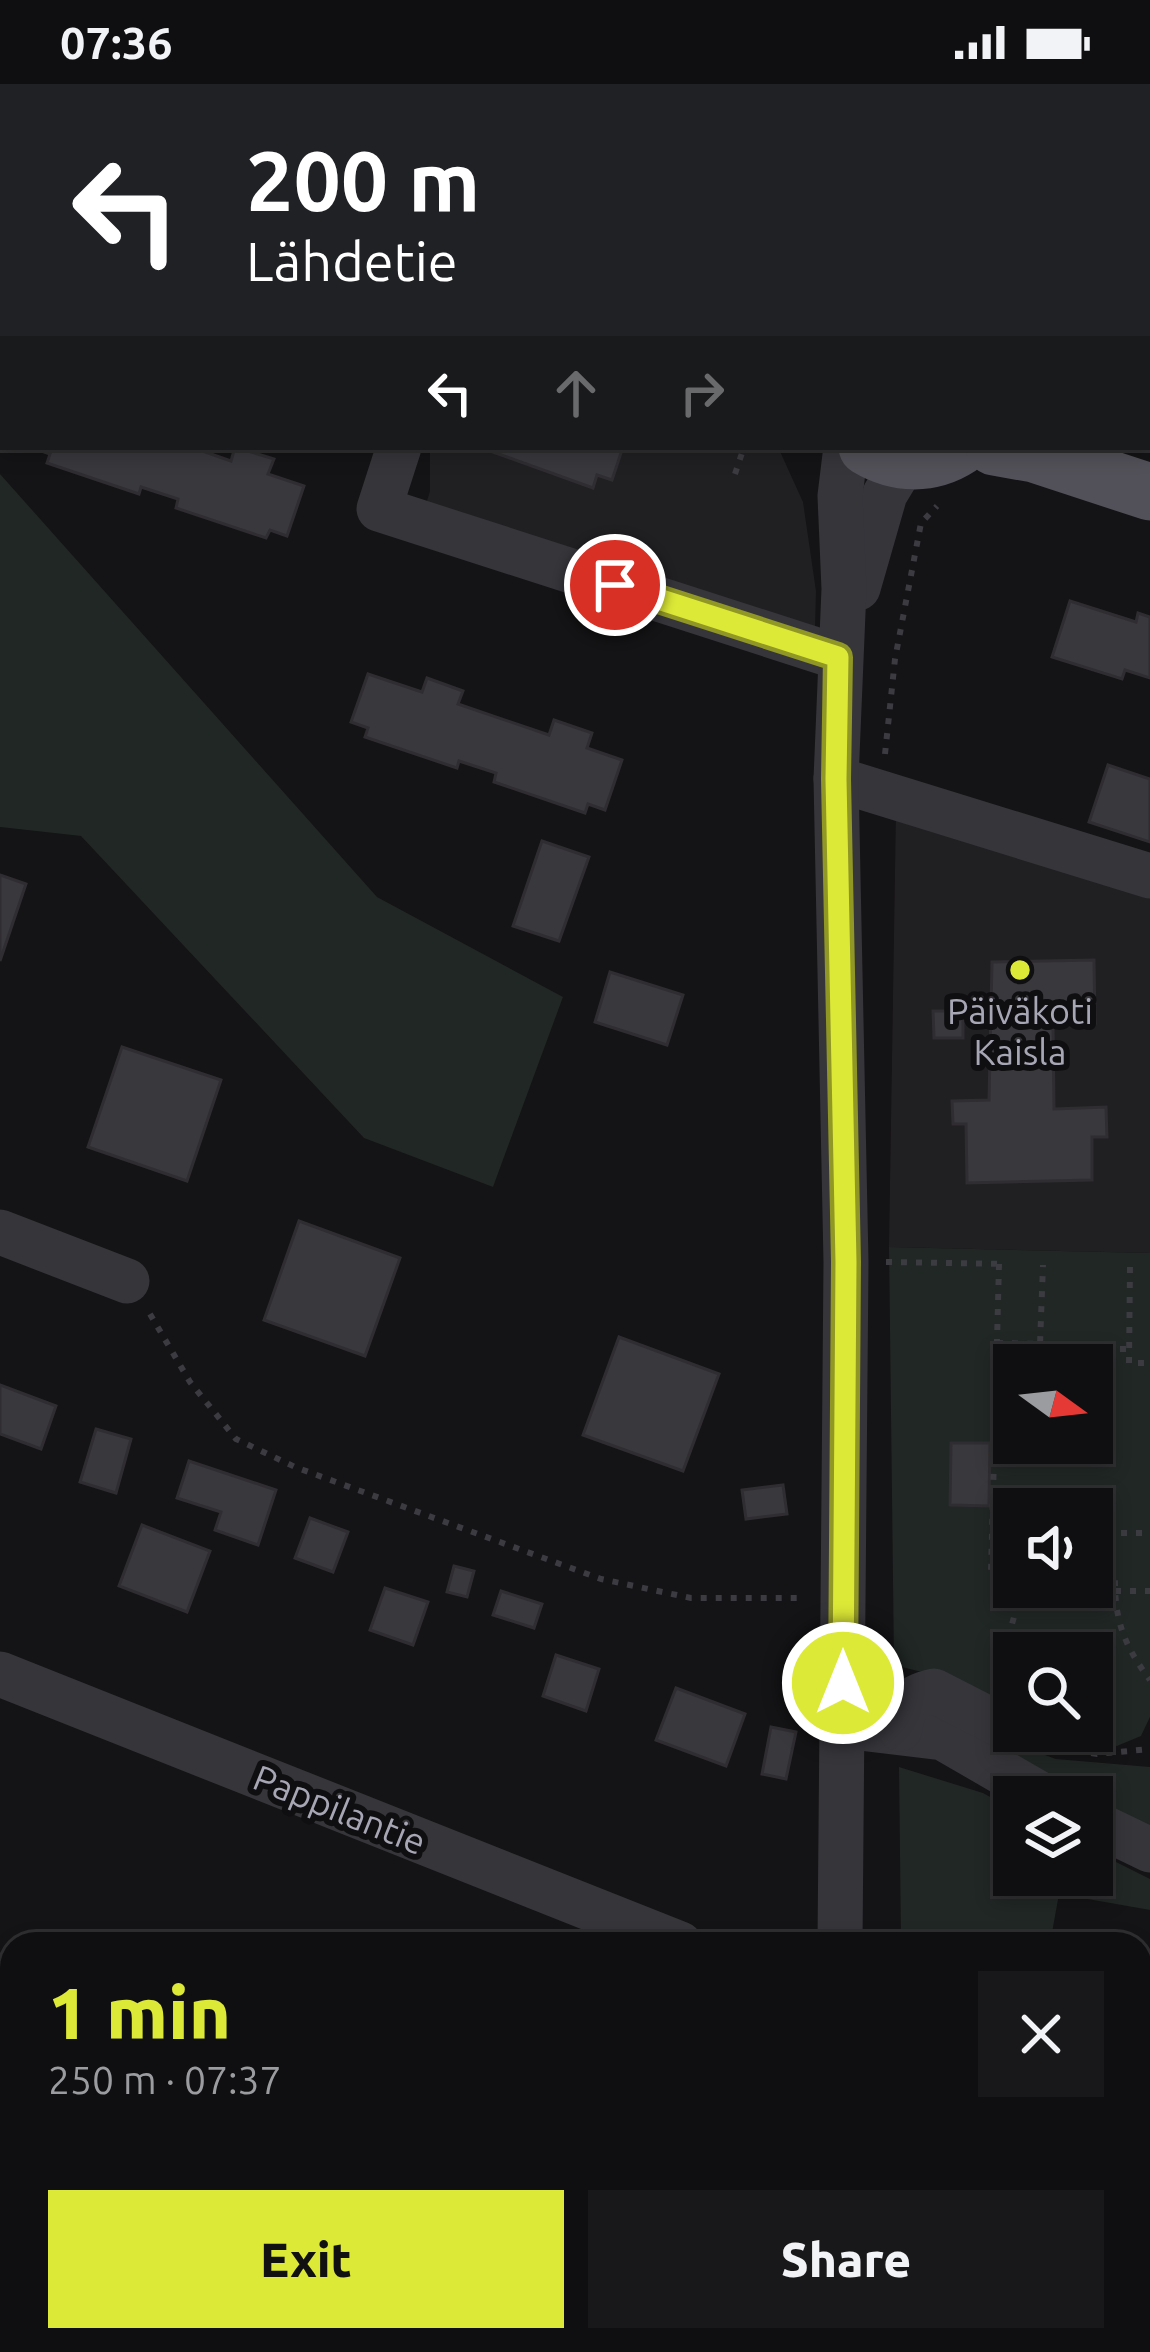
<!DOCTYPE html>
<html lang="en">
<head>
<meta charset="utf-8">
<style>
  :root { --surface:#0f0e10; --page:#181719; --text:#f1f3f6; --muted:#9b9c9f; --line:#2f2e30; --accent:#dde937 }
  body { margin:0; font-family:Ubuntu,sans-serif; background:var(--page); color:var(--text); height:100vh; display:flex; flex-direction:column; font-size:45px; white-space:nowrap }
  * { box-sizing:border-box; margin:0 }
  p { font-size:39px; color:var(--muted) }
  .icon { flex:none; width:66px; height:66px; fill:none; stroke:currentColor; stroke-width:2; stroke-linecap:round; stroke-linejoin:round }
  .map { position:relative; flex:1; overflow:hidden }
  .side { position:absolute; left:0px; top:1848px; width:1152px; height:420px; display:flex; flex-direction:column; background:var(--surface); border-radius:36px 36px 0 0; box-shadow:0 6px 18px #0003,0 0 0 3px var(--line) }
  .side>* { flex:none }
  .top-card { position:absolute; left:0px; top:0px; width:1152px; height:366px; box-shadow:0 6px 18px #0003,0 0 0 3px var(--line); background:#202124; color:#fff; overflow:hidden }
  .needle { width:78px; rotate:105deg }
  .buttons { position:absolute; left:993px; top:1260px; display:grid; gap:24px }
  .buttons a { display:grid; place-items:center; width:120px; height:120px; border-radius:0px; background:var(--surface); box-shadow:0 6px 18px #0003,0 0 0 3px var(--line); font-size:60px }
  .pin { position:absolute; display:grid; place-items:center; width:102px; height:102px; color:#fff; margin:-51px; border:6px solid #fff; border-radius:50%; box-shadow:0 3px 12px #0007 }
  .me { position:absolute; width:132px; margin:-66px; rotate:0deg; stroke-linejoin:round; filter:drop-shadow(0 0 9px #0008) }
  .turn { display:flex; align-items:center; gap:42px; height:252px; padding:0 48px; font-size:54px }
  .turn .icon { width:156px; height:156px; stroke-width:2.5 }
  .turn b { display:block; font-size:84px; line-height:102px }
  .lanes { display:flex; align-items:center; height:114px; padding:0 48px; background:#0003; justify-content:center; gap:60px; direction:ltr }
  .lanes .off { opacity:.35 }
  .round { display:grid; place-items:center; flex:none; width:126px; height:126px; border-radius:0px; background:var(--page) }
  .overview { display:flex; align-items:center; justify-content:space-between; height:204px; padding:0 48px }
  h1 { font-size:72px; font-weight:800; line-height:90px; color:var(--accent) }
  .primary-button { display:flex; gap:24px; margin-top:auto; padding:24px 48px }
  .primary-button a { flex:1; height:138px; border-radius:0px; background:var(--accent); color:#111; font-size:48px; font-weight:800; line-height:138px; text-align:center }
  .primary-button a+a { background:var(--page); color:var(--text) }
  .status { display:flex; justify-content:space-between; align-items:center; height:84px; padding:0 60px; background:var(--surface); direction:ltr }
  .status svg { height:33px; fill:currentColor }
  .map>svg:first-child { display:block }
  .built { fill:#201f22 }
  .green { fill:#202724; fill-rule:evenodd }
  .building { fill:#39383d; stroke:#2f2d31; stroke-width:3 }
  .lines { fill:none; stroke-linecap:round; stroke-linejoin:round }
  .path { stroke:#3b3b41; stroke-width:6; stroke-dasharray:6 9; stroke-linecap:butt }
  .minor { stroke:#36353a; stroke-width:45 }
  .major { stroke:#525159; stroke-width:57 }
  .route-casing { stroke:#909724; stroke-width:30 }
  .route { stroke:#dde937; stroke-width:21 }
  .poi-dot { fill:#dde937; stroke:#0f0e10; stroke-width:4.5 }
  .labels { text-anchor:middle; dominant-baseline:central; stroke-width:12; stroke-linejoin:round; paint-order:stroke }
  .poi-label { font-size:36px; fill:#a7a6b5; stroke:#0f0e10 }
  .street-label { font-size:36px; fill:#a7a6b5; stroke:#0f0e10 }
</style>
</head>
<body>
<div class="status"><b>07:36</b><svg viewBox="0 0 49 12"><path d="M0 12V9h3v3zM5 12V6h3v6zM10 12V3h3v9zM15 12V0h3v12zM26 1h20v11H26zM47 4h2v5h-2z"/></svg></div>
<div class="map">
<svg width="1150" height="2268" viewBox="0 0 1150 2268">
  <rect width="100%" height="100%" fill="#141315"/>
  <g class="built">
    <polygon points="430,363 778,363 803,418 816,507 814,583 415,456 430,407"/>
    <polygon points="896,726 1150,807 1150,1169 889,1163"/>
  </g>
  <g class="green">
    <polygon points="0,390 377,813 563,913 493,1103 364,1054 81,752 0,743"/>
    <path d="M889,1163L1150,1169V1633L1141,1652L1117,1662L1046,1647H1092V1569H1014V1631L930,1590L894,1581ZM1014,1281H1092V1359H1014ZM1014,1425H1092V1503H1014Z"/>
    <polygon points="1003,1656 1056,1675 1150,1683 1150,1747 1092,1720 1092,1713 1077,1713 995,1671"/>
    <polygon points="899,1683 983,1709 1014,1726 1014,1791 1092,1791 1092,1766 1150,1795 1150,1826 1059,1810 1050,1860 901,1860"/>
  </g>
  <g class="building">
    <polygon points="191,363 231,377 235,363 274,375 268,390 304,402 287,452 270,446 266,454 176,424 178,415 141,403 139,410 47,379 50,370 33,364"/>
    <polygon points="479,363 623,363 612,396 597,391 593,404"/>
    <polygon points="1070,517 1136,538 1138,529 1150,533 1150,594 1125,586 1122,595 1052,573"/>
    <polygon points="368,590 422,608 427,594 463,607 458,620 549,651 554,636 592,649 587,664 622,676 605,726 588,720 585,729 494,698 496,689 459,677 457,684 365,653 368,644 351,638"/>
    <polygon points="1108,681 1150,695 1150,758 1089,738"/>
    <polygon points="542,757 589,773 559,857 513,842"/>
    <polygon points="0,791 26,800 0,877"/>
    <polygon points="1094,876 1095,939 1053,939 1054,1025 1106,1023 1107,1053 1092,1053 1092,1096 967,1099 966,1040 953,1040 952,1017 989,1016 992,878"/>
    <polygon points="610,888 683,911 667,961 595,938"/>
    <polygon points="933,927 963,927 963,954 934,954"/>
    <polygon points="122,963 221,996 187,1097 88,1063"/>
    <polygon points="299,1137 400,1174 365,1272 264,1236"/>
    <polygon points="619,1253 719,1290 683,1387 583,1351"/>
    <polygon points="0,1301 56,1322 41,1365 0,1350"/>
    <polygon points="96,1345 131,1355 116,1409 80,1398"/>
    <polygon points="951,1359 990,1359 989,1422 950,1421"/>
    <polygon points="189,1377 276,1406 258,1461 215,1446 221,1428 177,1414"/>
    <polygon points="783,1401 787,1430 746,1435 742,1406"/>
    <polygon points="310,1434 348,1448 333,1488 295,1474"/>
    <polygon points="142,1441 210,1467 187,1528 119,1502"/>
    <polygon points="454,1482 474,1487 467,1513 447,1508"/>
    <polygon points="385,1504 428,1518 413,1561 370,1546"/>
    <polygon points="501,1507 542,1520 534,1544 493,1531"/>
    <polygon points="556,1571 599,1585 586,1627 543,1612"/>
    <polygon points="676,1604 745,1630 726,1682 656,1656"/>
    <polygon points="771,1643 796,1648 786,1695 762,1690"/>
    <polygon points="1140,1917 1150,1920 1150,1973 1140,1970"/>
    <polygon points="0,2032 12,2035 12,2075 0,2072"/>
    <polygon points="1140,2104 1150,2107 1150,2166 1140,2163"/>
    <polygon points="1140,2219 1150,2222 1150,2268 1100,2268 1057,2256 1140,2256"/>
    <polygon points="284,2256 366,2256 387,2261 385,2268 281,2268"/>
  </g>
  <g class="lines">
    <g class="path">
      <polyline points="282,0 291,3"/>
      <polyline points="0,48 3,49"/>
      <polyline points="1149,305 1150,305"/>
      <polyline points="661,363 663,366"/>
      <polyline points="735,390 744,363"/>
      <polyline points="885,670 895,575 921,439 937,422"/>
      <polyline points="886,1178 1006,1180"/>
      <polyline points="999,1180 991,1487 1014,1488"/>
      <polyline points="1130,1183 1129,1279 1150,1279"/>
      <polyline points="150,1230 190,1298 236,1355 295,1383 601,1495 691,1514 804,1514"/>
      <polyline points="997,1259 1040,1260 1043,1181"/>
      <polyline points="1039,1281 1040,1261"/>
      <polyline points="1092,1283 1100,1283 1101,1265 1129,1265"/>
      <polyline points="992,1448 1014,1448"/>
      <path d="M1092,1489H1115C1114,1535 1123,1560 1150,1596"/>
      <polyline points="1101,1489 1101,1449 1150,1449"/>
      <polyline points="1115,1507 1150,1507"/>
      <polyline points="995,1597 1023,1503"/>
      <polyline points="1047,1661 1097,1670 1150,1665"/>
    </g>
    <g class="minor">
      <polyline points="1100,0 1104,3"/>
      <polyline points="1149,26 1150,26"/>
      <polyline points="399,363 379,425 838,573"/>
      <polyline points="858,504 885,410 905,377"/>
      <polyline points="836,695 1150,792"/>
      <polyline points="0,1148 127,1197"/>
      <polyline points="0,1590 680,1860"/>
      <polyline points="843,1642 943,1654 1045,1713"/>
      <path d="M900,1645C903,1621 910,1612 934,1607L1014,1648"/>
      <polyline points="1092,1738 1150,1766"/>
      <polyline points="840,1860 846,1178 836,695 844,505 840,412 846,363"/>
      <polyline points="1140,2031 1150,2035"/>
      <polyline points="849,2256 850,2268"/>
    </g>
    <g class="major">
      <polyline points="88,0 97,3"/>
      <path d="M867,363C897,381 931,382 960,363"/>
      <polyline points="994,363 1034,370 1150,408"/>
    </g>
  </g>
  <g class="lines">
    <defs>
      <polyline id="route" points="615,501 838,573 836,695 846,1178 843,1599"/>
    </defs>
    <use href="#route" class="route-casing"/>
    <use href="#route" class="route"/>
  </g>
  <circle class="poi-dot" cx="1020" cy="886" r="12"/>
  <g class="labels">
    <g class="poi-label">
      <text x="1020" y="926">Päiväkoti<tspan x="1020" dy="41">Kaisla</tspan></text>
    </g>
    <g class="street-label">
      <text transform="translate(340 1725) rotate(22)">Pappilantie</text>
    </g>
  </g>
</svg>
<div class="buttons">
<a><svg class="needle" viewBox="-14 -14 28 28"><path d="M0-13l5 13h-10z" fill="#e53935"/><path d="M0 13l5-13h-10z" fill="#9b9c9f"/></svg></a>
<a><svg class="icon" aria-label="sound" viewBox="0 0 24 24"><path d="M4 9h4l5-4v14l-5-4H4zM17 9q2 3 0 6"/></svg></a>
<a><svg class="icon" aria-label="search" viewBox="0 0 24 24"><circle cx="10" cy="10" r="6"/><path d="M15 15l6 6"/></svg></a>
<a><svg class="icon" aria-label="layers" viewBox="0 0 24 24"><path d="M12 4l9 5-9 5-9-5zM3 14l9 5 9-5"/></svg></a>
</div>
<div class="pin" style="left:615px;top:501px;background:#d93025"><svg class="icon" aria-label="arrive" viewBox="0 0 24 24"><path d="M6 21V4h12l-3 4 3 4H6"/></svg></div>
<svg class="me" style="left:843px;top:1599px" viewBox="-20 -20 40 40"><circle r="17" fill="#dde937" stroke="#fff" stroke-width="3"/><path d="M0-11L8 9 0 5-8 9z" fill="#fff"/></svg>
<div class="top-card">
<div class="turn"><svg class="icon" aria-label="left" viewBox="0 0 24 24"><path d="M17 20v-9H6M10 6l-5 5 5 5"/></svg><div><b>200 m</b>Lähdetie</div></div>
<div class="lanes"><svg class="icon" aria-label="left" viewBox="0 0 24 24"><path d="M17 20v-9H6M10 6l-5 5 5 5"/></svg><svg class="icon off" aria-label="ahead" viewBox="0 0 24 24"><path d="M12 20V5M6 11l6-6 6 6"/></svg><svg class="icon off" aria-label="right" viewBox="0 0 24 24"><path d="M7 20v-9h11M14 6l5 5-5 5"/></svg></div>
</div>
<section class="side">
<div class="overview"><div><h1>1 min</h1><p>250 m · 07:37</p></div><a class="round"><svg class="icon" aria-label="close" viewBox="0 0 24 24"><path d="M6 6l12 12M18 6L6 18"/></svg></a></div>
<div class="primary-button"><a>Exit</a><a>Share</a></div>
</section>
</div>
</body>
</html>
